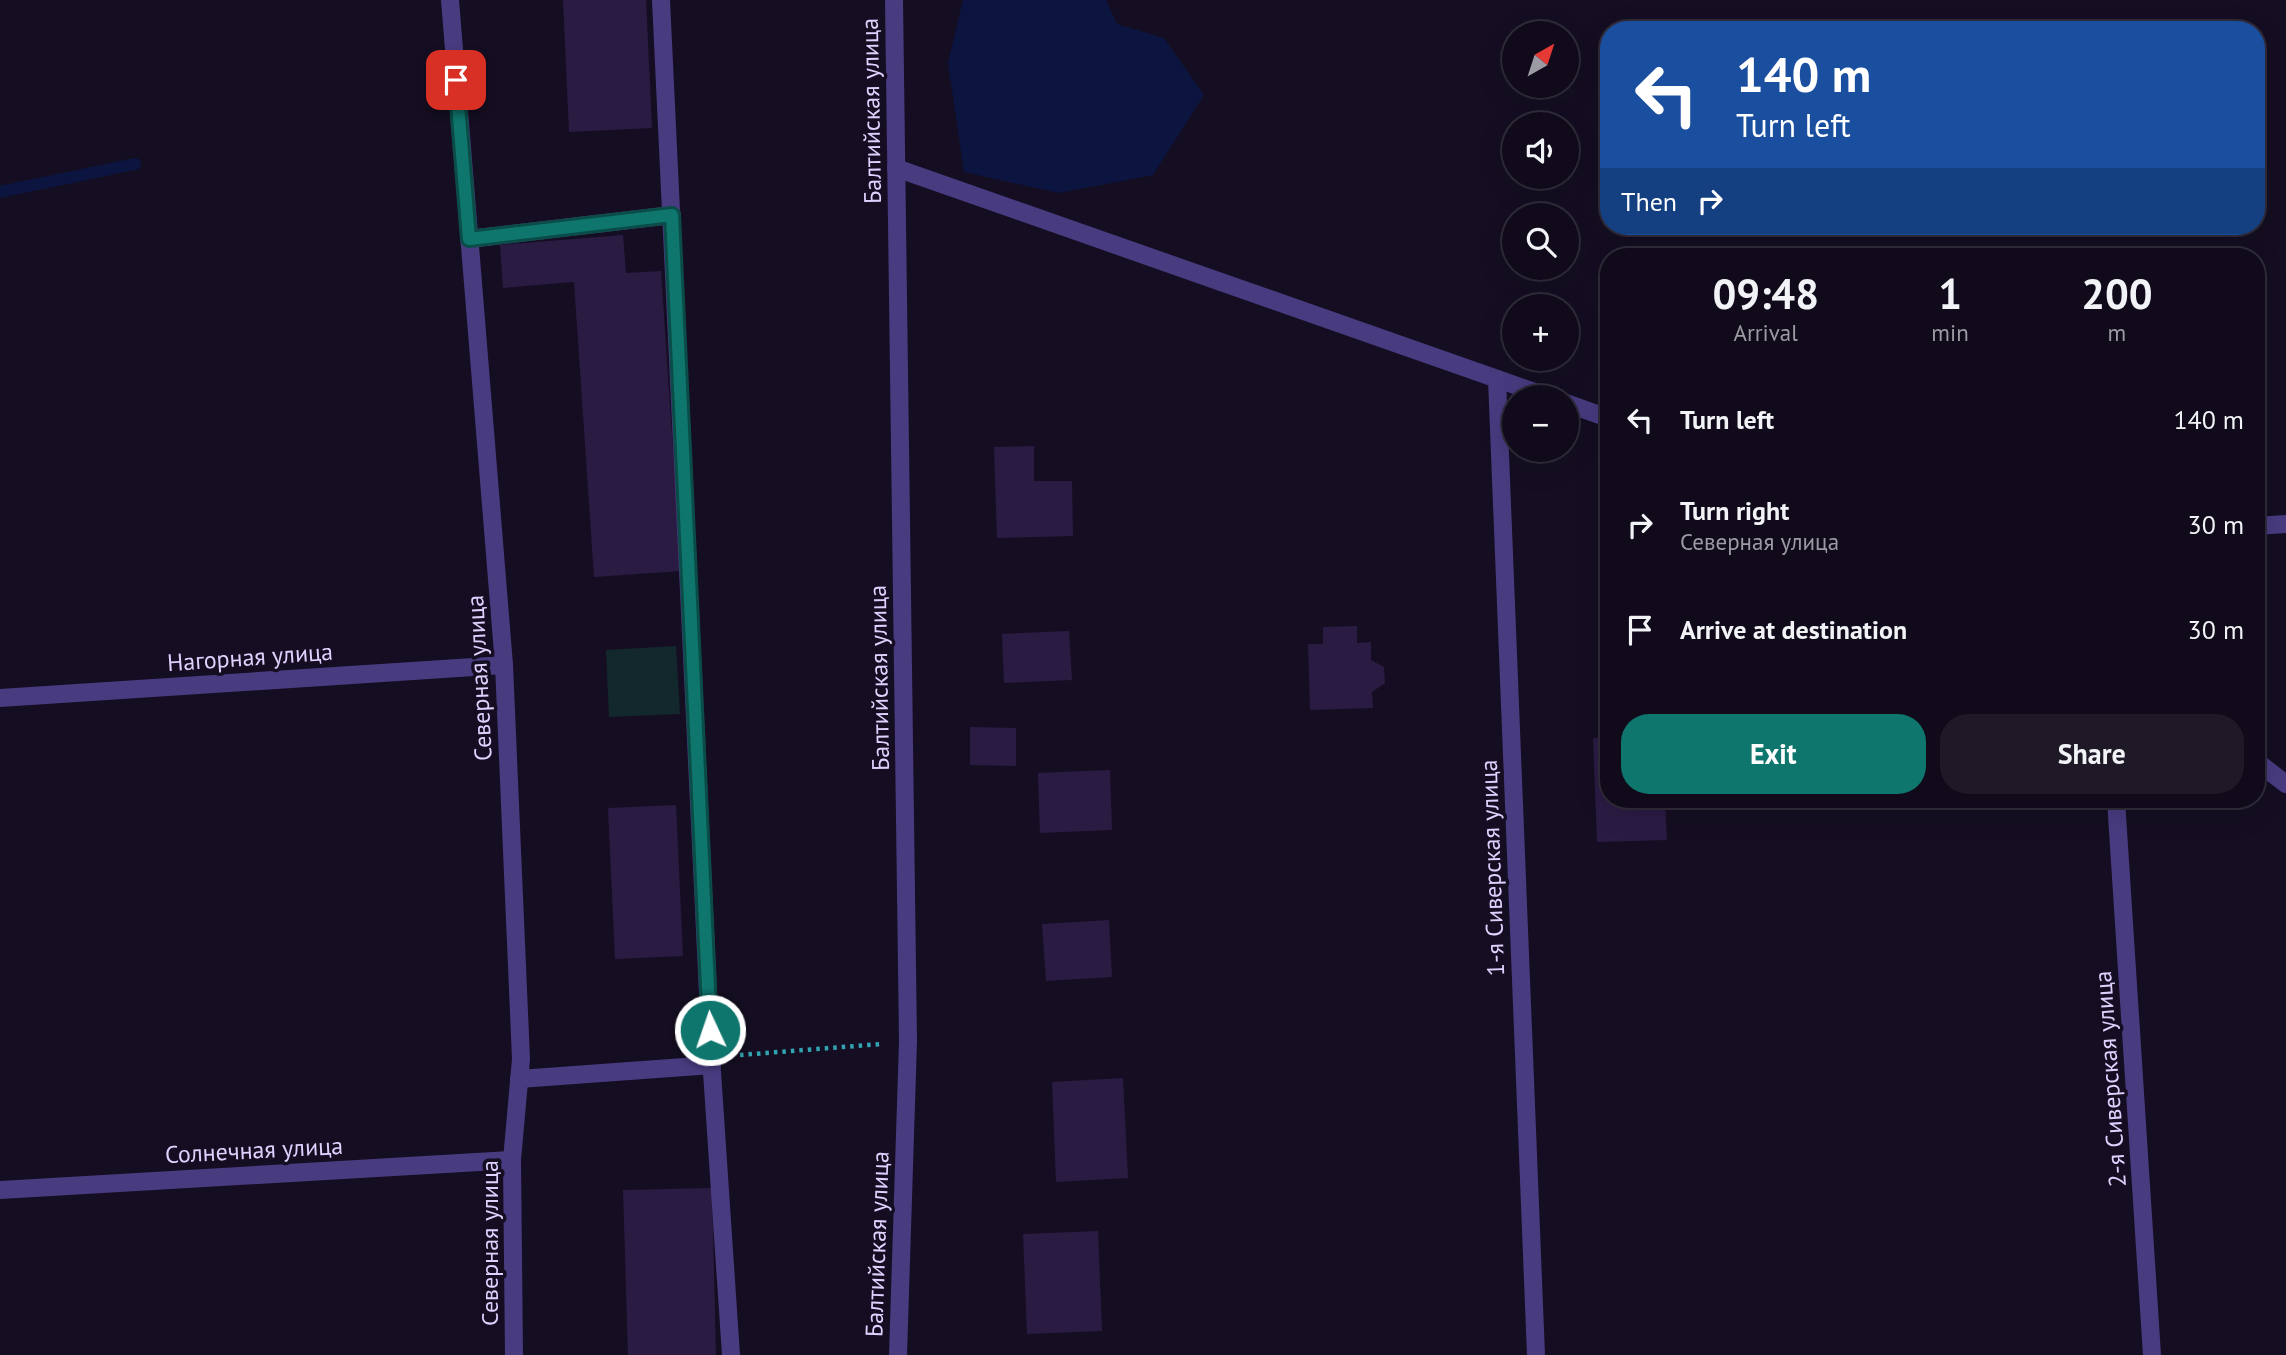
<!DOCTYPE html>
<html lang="en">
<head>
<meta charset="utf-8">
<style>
  :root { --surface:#100a1a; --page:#1e1827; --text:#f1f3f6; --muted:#9c9aa2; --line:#302b39; --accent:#0f766e }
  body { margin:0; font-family:"PT Sans",sans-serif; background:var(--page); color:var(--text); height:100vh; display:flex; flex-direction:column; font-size:26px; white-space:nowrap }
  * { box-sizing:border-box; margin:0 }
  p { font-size:23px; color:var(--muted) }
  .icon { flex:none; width:38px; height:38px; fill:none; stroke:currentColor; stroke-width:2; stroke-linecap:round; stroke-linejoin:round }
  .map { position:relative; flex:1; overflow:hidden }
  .sheet { position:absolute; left:1600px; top:248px; width:665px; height:560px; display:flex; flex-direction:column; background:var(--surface); border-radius:28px; box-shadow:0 7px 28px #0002,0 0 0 2px var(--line) }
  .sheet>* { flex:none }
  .guide { position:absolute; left:1600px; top:21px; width:665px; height:214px; border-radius:28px; box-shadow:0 7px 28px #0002,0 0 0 2px var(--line); background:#1a4fa0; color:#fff; overflow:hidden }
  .needle { width:46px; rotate:39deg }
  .buttons { position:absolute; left:1502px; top:21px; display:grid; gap:14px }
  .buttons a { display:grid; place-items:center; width:77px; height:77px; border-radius:50%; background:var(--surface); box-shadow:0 7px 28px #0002,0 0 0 2px var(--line); font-size:35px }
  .pin { position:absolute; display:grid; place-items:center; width:60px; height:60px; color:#fff; margin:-30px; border-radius:14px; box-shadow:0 4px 10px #0006 }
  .me { position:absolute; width:77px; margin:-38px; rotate:357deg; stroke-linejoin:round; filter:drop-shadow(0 0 5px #0008) }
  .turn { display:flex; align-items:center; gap:24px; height:147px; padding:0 21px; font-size:32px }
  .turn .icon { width:91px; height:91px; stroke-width:2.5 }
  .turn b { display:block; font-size:49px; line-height:60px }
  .then { display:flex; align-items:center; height:66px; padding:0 21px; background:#0003; gap:14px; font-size:26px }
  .eta { display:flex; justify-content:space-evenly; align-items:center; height:119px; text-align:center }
  .eta b { font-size:42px; font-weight:700; line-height:49px }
  .cta { display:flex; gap:14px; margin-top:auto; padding:14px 21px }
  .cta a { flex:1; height:80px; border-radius:28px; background:var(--accent); color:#fff; font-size:28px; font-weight:700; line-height:80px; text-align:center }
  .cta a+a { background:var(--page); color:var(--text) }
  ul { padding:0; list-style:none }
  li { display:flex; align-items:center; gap:21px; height:105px; padding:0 21px }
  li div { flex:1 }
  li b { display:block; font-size:26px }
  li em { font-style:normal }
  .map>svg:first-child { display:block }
  .green { fill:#12282c }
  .water { fill:#0b153f }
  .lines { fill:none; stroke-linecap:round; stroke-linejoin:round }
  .stream { stroke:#0b153f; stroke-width:12 }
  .building { fill:#2a1b43 }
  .path { stroke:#32a3b1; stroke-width:4.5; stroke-dasharray:3.5 5; stroke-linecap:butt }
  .minor { stroke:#493b80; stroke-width:18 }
  .route-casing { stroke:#0a4d48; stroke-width:18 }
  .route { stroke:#0f766e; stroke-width:12 }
  .labels { text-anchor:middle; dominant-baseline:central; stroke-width:7; stroke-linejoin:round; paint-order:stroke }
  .street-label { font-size:24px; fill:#ded1fe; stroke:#150e22 }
</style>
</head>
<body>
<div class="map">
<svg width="2286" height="1355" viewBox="0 0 2286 1355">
  <rect width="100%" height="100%" fill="#150e22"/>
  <polygon class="green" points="676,646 680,714 609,717 606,650"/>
  <polygon class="water" points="963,0 1106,0 1117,24 1164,38 1204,95 1153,175 1059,193 964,172 948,63"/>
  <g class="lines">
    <polyline class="stream" points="0,192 135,164"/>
  </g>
  <g class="building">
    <polygon points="563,0 646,0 652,128 569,132"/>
    <polygon points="623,235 626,273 661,271 681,571 594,577 574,282 503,288 500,245"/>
    <polygon points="1034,446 1034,481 1072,481 1073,536 997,538 994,447"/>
    <polygon points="1357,626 1357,643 1371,642 1371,660 1384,667 1385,683 1372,692 1373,708 1310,710 1308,644 1323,644 1323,627"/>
    <polygon points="1069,631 1072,680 1004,683 1002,634"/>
    <polygon points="970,727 1016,728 1016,766 970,765"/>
    <polygon points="1593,738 1608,738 1608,800 1665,800 1667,840 1597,842"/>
    <polygon points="1110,770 1112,830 1040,833 1038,773"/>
    <polygon points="676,805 683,956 615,959 608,808"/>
    <polygon points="1109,920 1112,977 1046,981 1042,924"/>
    <polygon points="1123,1078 1128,1178 1056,1182 1052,1082"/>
    <polygon points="712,1188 716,1355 628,1355 623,1190"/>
    <polygon points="1098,1231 1102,1331 1027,1334 1023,1234"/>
  </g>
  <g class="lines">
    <polyline class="path" points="740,1055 881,1044"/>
    <g class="minor">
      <polyline points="450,0 504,665 521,1059 512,1160 514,1355"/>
      <polyline points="661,0 711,1057 731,1355"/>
      <polyline points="894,0 908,1041 898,1355"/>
      <polyline points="896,168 1549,397"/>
      <polyline points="469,239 672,215"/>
      <polyline points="1497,379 1536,1355"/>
      <polyline points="1566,403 1608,418"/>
      <polyline points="2256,526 2286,524"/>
      <polyline points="0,698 504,665"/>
      <polyline points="2256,761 2286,784"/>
      <polyline points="2116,800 2152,1355"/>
      <polyline points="519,1079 712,1065"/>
      <polyline points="0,1190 512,1160"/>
    </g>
  </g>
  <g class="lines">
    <defs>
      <polyline id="route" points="456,80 469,239 672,215 710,1030"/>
    </defs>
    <use href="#route" class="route-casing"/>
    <use href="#route" class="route"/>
  </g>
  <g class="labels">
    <g class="street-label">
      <text transform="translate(871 111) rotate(-91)">Балтийская улица</text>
      <text transform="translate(250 657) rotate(-4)">Нагорная улица</text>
      <text transform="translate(479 678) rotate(-93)">Северная улица</text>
      <text transform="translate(879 678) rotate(-91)">Балтийская улица</text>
      <text transform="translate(1492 868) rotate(-92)">1-я Сиверская улица</text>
      <text transform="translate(2110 1079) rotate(-94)">2-я Сиверская улица</text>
      <text transform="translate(254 1150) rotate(-3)">Солнечная улица</text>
      <text transform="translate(489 1243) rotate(-90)">Северная улица</text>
      <text transform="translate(877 1244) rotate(-88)">Балтийская улица</text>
    </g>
  </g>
</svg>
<div class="buttons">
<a><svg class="needle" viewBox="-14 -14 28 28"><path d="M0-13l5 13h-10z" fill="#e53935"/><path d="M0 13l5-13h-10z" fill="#9c9aa2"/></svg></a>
<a><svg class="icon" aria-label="sound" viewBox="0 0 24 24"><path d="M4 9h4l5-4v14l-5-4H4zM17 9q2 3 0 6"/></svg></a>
<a><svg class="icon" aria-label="search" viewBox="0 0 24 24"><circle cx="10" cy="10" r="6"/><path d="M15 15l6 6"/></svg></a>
<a>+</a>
<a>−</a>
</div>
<div class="pin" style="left:456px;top:80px;background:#d93025"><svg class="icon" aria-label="arrive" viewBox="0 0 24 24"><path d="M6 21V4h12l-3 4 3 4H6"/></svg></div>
<svg class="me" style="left:710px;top:1030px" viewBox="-20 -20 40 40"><circle r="17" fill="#0f766e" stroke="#fff" stroke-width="3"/><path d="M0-11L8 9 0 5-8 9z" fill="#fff"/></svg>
<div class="guide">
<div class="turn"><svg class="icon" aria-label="left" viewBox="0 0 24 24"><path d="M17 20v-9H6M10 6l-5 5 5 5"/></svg><div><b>140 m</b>Turn left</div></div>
<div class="then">Then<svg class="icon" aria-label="right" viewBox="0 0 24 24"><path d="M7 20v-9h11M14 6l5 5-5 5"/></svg></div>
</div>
<section class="sheet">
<div class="eta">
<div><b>09:48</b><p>Arrival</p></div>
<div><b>1</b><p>min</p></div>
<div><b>200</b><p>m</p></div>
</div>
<ul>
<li><svg class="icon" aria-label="left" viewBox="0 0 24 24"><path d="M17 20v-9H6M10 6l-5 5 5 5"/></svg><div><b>Turn left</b></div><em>140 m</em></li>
<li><svg class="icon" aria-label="right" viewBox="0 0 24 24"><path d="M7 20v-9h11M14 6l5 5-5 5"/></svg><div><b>Turn right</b><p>Северная улица</p></div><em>30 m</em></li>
<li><svg class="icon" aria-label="arrive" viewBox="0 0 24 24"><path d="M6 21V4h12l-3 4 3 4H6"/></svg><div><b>Arrive at destination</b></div><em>30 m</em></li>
</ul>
<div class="cta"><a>Exit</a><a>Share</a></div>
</section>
</div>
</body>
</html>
